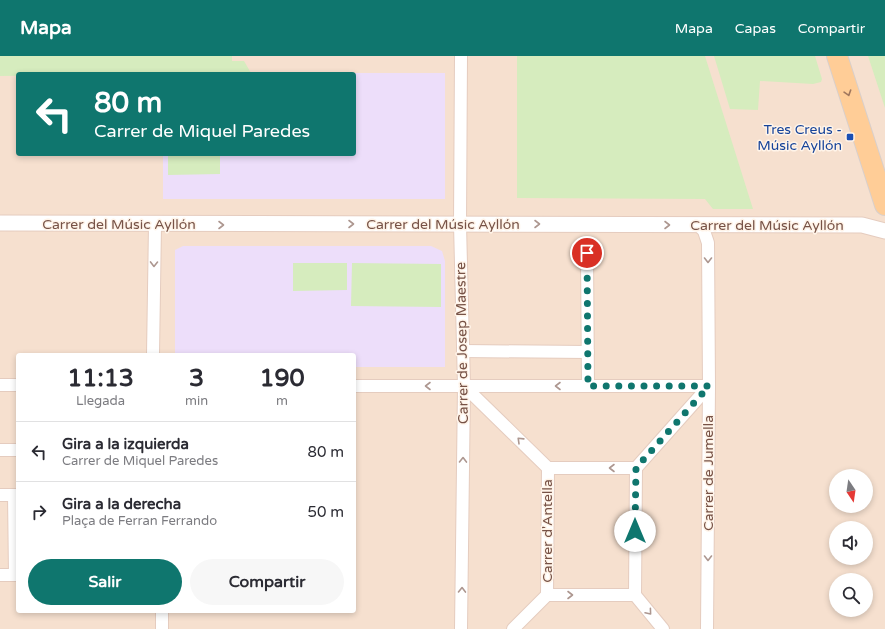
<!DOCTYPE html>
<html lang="es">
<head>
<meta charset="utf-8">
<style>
  :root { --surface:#fff; --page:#f7f7f7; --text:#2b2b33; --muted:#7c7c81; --line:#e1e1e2; --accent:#0f766e }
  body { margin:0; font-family:"Varela Round",sans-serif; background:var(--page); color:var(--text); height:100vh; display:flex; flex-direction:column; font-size:15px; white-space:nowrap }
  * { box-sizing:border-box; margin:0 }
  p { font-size:13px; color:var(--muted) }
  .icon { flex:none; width:22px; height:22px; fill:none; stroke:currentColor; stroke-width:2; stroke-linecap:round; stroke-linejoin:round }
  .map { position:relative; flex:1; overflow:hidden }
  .panel { position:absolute; left:16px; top:297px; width:340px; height:260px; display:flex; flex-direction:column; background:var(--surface); border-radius:4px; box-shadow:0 2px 6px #0003 }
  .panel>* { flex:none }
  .top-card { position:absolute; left:16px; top:16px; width:340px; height:84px; border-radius:4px; box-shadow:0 2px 6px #0003; background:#0f766e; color:#fff; overflow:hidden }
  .needle { width:26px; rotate:167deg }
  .fabs { position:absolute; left:829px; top:413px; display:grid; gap:8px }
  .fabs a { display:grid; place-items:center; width:44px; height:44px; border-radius:50%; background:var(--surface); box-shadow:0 2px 6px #0003; font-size:20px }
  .pin { position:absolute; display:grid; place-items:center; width:34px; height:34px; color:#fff; margin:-17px; border:2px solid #fff; border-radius:50%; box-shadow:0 1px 4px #0007 }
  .me { position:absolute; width:44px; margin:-22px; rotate:0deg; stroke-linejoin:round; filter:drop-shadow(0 0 3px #0008) }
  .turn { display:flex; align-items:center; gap:14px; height:84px; padding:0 12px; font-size:18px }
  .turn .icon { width:52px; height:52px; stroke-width:2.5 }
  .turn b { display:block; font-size:28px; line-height:34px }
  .eta { display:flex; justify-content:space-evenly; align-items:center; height:68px; text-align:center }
  .eta b { font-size:24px; font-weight:700; line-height:28px }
  .cta { display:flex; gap:8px; margin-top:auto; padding:8px 12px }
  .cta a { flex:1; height:46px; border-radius:24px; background:var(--accent); color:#fff; font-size:16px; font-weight:700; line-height:46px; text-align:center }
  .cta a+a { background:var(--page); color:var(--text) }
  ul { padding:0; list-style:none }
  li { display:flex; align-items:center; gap:12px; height:60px; padding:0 12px; border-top:1px solid var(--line) }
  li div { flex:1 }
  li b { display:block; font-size:15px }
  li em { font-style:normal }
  header { display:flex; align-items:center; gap:24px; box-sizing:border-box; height:56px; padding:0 20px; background:var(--accent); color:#fff }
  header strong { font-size:19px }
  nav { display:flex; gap:22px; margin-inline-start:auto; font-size:14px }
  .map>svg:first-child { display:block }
  .residential { fill:#f6e0cf; fill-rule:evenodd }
  .education { fill:#eddefa }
  .green { fill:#d6ecbe }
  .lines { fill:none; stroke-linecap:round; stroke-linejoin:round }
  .minor-casing { stroke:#e5ccbf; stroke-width:14 }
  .tertiary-casing { stroke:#e5ccbf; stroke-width:17 }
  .primary-casing { stroke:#d9cfcb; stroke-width:22 }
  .minor { stroke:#fff; stroke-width:12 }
  .tertiary { stroke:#fff; stroke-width:15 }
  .primary { stroke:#ffcd97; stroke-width:20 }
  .oneway { stroke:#a0775e }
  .oneway2 { stroke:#ad9790 }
  .route { stroke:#0f766e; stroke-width:7; stroke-dasharray:0 12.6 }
  .transit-dot { fill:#1a4fb4; stroke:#fff4e9; stroke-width:1.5 }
  .labels { text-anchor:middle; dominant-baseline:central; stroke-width:3; stroke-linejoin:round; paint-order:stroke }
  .transit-label { font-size:14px; fill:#164399; stroke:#fff4e9; text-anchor:end }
  .street-label { font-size:14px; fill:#775246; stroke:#fff4e9 }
</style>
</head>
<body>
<header>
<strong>Mapa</strong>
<nav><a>Mapa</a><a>Capas</a><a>Compartir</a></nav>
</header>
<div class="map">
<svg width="885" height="573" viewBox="0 0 885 573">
  <rect width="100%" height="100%" fill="#feefe1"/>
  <path class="residential" d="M0,0H885V573H0ZM18,18H354V98H18ZM18,299H354V555H18ZM836,420H866V450H836ZM836,472H866V502H836ZM836,524H866V554H836Z"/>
  <g class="education">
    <polygon points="224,17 445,17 445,143 163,143 163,98 354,98 354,18 163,18"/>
    <polygon points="183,190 431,190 442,195 445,205 445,311 354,311 354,299 175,299 175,194"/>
  </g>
  <g class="green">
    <polygon points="0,0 232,0 232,5 244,5 251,17 0,20"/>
    <polygon points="517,0 705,0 753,153 713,153 705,143 517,142"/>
    <polygon points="714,0 815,0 822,23 821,26 813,28 760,25 758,54 730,53"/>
    <polygon points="868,0 885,0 885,52"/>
    <polygon points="168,98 220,98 220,118 168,119"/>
    <polygon points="293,207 347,207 347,234 293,235"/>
    <polygon points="352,207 441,208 441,251 351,250"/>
  </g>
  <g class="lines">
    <defs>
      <g id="minor">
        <polyline points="461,0 460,168 464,330 461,573"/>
        <polyline points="698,169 704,175 708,187 709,330 707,573"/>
        <polyline points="587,197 588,330"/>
        <polyline points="463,295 588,296"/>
        <polyline points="153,299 155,169"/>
        <polyline points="0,329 18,329"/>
        <polyline points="354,330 709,330"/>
        <polyline points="464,330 548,412"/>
        <polyline points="0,394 18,394"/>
        <polyline points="636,412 709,330"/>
        <polyline points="0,439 18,439"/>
        <polyline points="14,439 15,519"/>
        <polyline points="0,519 18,519"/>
        <polyline points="635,539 547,539 548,412 636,412 635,539 663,573"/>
        <polyline points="162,555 162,573"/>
        <polyline points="513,573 547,539"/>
      </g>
      <polyline id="tertiary" points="0,167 862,169 885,175"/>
      <polyline id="primary" points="837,0 885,149"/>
    </defs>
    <use href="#minor" class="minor-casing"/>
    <use href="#tertiary" class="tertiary-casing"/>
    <use href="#primary" class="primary-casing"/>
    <use href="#minor" class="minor"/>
    <use href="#tertiary" class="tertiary"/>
    <use href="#primary" class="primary"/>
  </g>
  <defs><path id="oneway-chevron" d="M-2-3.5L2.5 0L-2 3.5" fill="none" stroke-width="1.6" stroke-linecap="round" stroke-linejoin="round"/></defs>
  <use class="oneway" href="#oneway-chevron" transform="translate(848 37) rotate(72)"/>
  <g class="oneway2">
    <use href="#oneway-chevron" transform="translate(351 168)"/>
    <use href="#oneway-chevron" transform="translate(537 168)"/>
    <use href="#oneway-chevron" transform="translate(221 169)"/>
    <use href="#oneway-chevron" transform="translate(667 169)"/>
    <use href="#oneway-chevron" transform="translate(708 204) rotate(90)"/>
    <use href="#oneway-chevron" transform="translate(154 208) rotate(91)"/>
    <use href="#oneway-chevron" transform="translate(428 330) rotate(-180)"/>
    <use href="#oneway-chevron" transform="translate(558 330) rotate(-180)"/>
    <use href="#oneway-chevron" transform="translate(520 384) rotate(-136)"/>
    <use href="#oneway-chevron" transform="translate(463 404) rotate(-89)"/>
    <use href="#oneway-chevron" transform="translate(612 412) rotate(-180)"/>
    <use href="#oneway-chevron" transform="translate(708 502) rotate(90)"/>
    <use href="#oneway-chevron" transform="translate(462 534) rotate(-89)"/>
    <use href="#oneway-chevron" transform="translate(570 539)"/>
    <use href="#oneway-chevron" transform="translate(649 556) rotate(50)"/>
  </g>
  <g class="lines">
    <polyline class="route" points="587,197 588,330 709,330 636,412 635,475"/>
  </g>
  <rect class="transit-dot" x="846" y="77" width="8" height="8" rx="2"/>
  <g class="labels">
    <g class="transit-label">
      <text x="842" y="73">Tres Creus -<tspan x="842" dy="16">Músic Ayllón</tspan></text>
    </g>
    <g class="street-label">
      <text x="119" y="168">Carrer del Músic Ayllón</text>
      <text x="443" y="168">Carrer del Músic Ayllón</text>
      <text x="767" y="169">Carrer del Músic Ayllón</text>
      <text transform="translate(462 287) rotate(-91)">Carrer de Josep Maestre</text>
      <text transform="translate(708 417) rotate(-90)">Carrer de Jumella</text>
      <text transform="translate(547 475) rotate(-90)">Carrer d'Antella</text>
    </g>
  </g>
</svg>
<div class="fabs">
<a><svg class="needle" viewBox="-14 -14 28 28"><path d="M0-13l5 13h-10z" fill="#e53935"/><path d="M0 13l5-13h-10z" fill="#7c7c81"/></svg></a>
<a><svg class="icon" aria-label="sound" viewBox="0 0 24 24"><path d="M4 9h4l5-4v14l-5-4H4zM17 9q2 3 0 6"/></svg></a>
<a><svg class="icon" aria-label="search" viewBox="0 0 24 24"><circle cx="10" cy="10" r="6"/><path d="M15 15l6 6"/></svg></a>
</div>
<div class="pin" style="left:587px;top:197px;background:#d93025"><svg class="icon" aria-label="arrive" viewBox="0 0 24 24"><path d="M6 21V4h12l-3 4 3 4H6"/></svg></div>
<svg class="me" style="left:635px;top:475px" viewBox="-20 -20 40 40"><circle r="19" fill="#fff"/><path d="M0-13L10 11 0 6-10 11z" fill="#0f766e"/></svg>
<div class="top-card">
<div class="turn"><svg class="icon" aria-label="left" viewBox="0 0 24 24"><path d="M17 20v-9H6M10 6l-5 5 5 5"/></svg><div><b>80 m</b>Carrer de Miquel Paredes</div></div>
</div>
<section class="panel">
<div class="eta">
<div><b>11:13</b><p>Llegada</p></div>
<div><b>3</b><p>min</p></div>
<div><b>190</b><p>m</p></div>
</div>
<ul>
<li><svg class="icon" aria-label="left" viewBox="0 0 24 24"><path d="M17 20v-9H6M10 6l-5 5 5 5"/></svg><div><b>Gira a la izquierda</b><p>Carrer de Miquel Paredes</p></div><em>80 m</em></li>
<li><svg class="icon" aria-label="right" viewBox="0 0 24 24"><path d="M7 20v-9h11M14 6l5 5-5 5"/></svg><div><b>Gira a la derecha</b><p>Plaça de Ferran Ferrando</p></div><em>50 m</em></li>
</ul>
<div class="cta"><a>Salir</a><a>Compartir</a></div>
</section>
</div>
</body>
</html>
